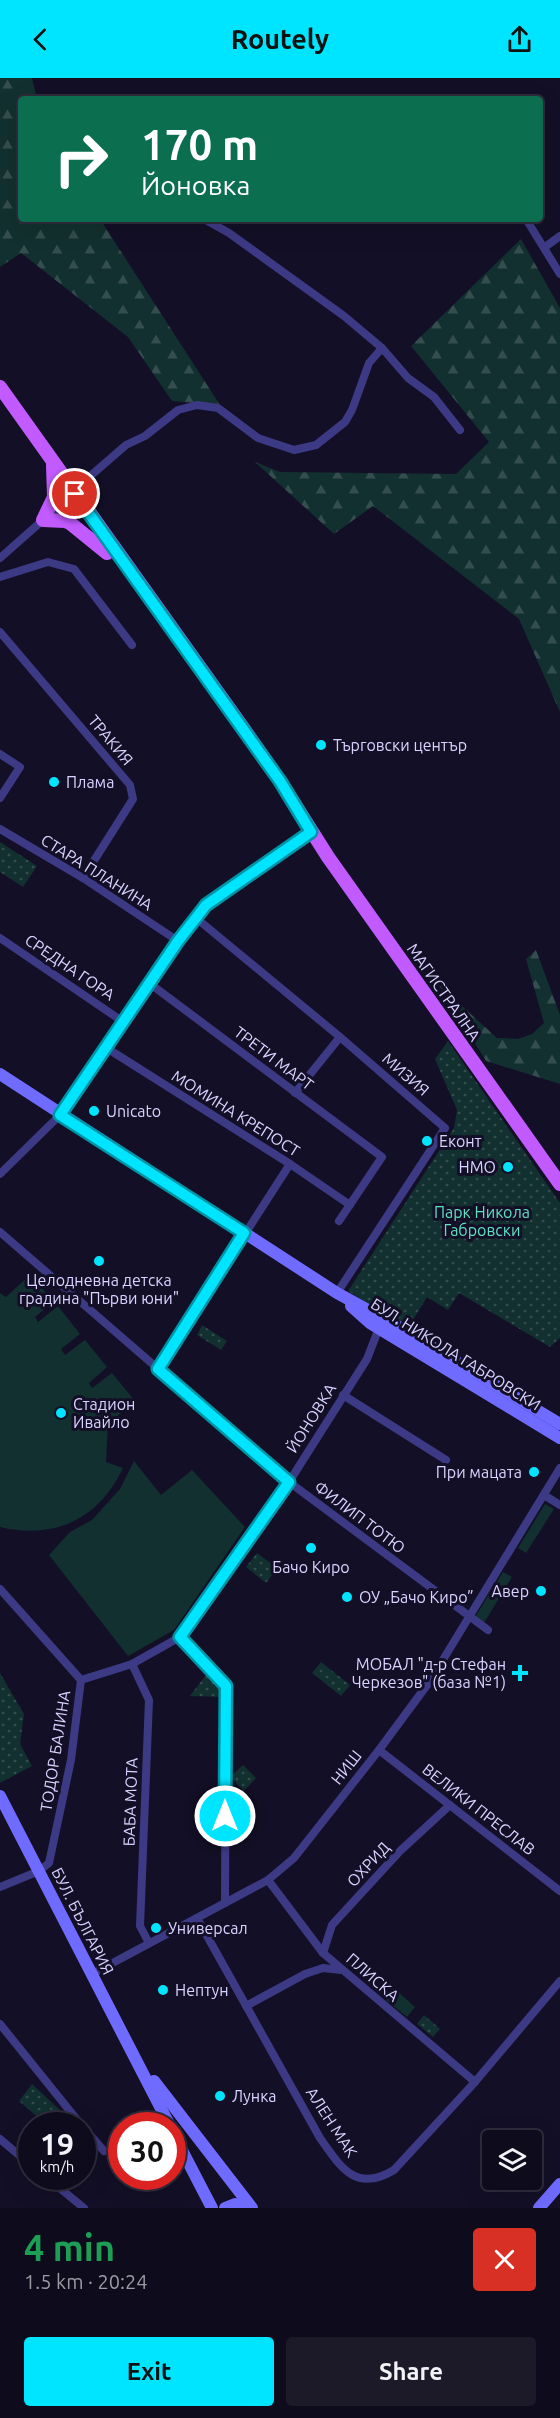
<!DOCTYPE html>
<html lang="en">
<head>
<meta charset="utf-8">
<style>
  :root { --surface:#0e0b1c; --page:#1c1929; --text:#f1f3f6; --muted:#9b9ba3; --line:#2e2b3b; --accent:#00e5ff }
  body { margin:0; font-family:Ubuntu,sans-serif; background:var(--page); color:var(--text); height:100vh; display:flex; flex-direction:column; font-size:22px; white-space:nowrap }
  * { box-sizing:border-box; margin:0 }
  p { font-size:20px; color:var(--muted) }
  .icon { flex:none; width:33px; height:33px; fill:none; stroke:currentColor; stroke-width:2; stroke-linecap:round; stroke-linejoin:round }
  .map { position:relative; height:2130px; overflow:hidden }
  .sheet { display:flex; flex-direction:column; background:var(--surface); flex:1 }
  .sheet>* { flex:none }
  .top-card { position:absolute; left:18px; top:18px; width:525px; height:126px; border-radius:6px; box-shadow:0 6px 24px #0002,0 0 0 2px var(--line); background:#0b6e4f; color:#fff; overflow:hidden }
  .tools { position:absolute; left:482px; top:2052px; display:grid; gap:12px }
  .tools a { display:grid; place-items:center; width:60px; height:60px; border-radius:6px; background:var(--surface); box-shadow:0 6px 24px #0002,0 0 0 2px var(--line); font-size:30px }
  .speed { position:absolute; left:18px; top:2034px; display:flex; gap:12px; font-size:30px; font-weight:700; text-align:center }
  .speed>* { display:grid; place-content:center; width:78px; height:78px; border-radius:50%; background:var(--surface); box-shadow:0 6px 24px #0002,0 0 0 2px var(--line); line-height:1 }
  .speed small { font-size:15px; font-weight:400 }
  .speed .limit { border:9px solid #d22; background:#fff; color:#111 }
  .pin { position:absolute; display:grid; place-items:center; width:51px; height:51px; color:#fff; margin:-26px; border:3px solid #fff; border-radius:50%; box-shadow:0 2px 6px #0007 }
  .me { position:absolute; width:66px; margin:-33px; rotate:0deg; stroke-linejoin:round; filter:drop-shadow(0 0 4px #0008) }
  .turn { display:flex; align-items:center; gap:21px; height:126px; padding:0 24px; font-size:27px }
  .turn .icon { width:78px; height:78px; stroke-width:2.5 }
  .turn b { display:block; font-size:42px; line-height:51px }
  .round { display:grid; place-items:center; flex:none; width:63px; height:63px; border-radius:6px; background:var(--page) }
  .head { display:flex; align-items:center; justify-content:space-between; height:102px; padding:0 24px }
  h1 { font-size:36px; font-weight:700; line-height:45px; color:#1e9e55 }
  .primary-button { display:flex; gap:12px; margin-top:auto; padding:12px 24px }
  .primary-button a { flex:1; height:69px; border-radius:6px; background:var(--accent); color:#111; font-size:24px; font-weight:700; line-height:69px; text-align:center }
  .primary-button a+a { background:var(--page); color:var(--text) }
  header { display:flex; justify-content:space-between; align-items:center; height:78px; padding:0 24px; background:var(--accent); color:#111; font-size:27px; font-weight:700 }
  .map>svg:first-child { display:block }
  .grass { fill:#12302f }
  .forest { fill:url(#forest-firs) }
  .park { fill:url(#park-dots) }
  .lines { fill:none; stroke-linecap:round; stroke-linejoin:round }
  .street { stroke:#3d3a85; stroke-width:8 }
  .secondary { stroke:#6f6bff; stroke-width:12 }
  .primary { stroke:#c25bff; stroke-width:14 }
  .route-casing { stroke:#0095a6; stroke-width:15 }
  .route { stroke:#00e5ff; stroke-width:10 }
  .poi-dot { fill:#00e5ff; stroke:#130f26; stroke-width:2 }
  .labels { text-anchor:middle; dominant-baseline:central; stroke-width:6; stroke-linejoin:round; paint-order:stroke }
  .street-label { font-size:16px; fill:#d9d4ff; stroke:#130f26 }
  .poi-label { font-size:16px; fill:#d9d4ff; stroke:#130f26; text-anchor:start }
  .park-label { font-size:16px; fill:#5fe0c0; stroke:#130f26 }
</style>
</head>
<body>
<header><svg class="icon" aria-label="back" viewBox="0 0 24 24"><path d="M15 5l-7 7 7 7"/></svg>Routely<svg class="icon" aria-label="share" viewBox="0 0 24 24"><path d="M12 15V3M7 8l5-5 5 5M5 13v7h14v-7"/></svg></header>
<div class="map">
<svg width="560" height="2130" viewBox="0 0 560 2130">
  <defs>
    <pattern id="forest-firs" width="22" height="20" patternUnits="userSpaceOnUse" patternTransform="scale(1.5)"><rect width="22" height="20" fill="#12302f"/><path d="M5 1l3.5 6h-7zM16 11l3.5 6h-7z" fill="#344d4e"/></pattern>
    <pattern id="park-dots" width="8" height="8" patternUnits="userSpaceOnUse" patternTransform="scale(1.5)"><rect width="8" height="8" fill="#12302f"/><path d="M2 2h.1M6 6h.1" fill="none" stroke="#344d4e" stroke-width="1.8" stroke-linecap="round"/></pattern>
  </defs>
  <rect width="100%" height="100%" fill="#130f26"/>
  <g class="grass">
    <path d="M30,1197L54,1223L35,1239L38,1244L58,1228L80,1256L61,1271L65,1277L85,1262L107,1289L89,1305L92,1310L112,1295L135,1323L108,1346L106,1384L123,1390C99,1441 55,1462 0,1449V1215L6,1219Z"/>
    <polygon points="134,1383 161,1417 192,1392 245,1449 174,1552 128,1578 49,1477 70,1454 92,1442 120,1411"/>
    <polygon points="545,1426 554,1431 526,1475 518,1470"/>
    <polygon points="503,1494 512,1499 484,1545 475,1539"/>
    <polygon points="395,1911 415,1929 407,1939 386,1922"/>
  </g>
  <g class="forest">
    <polygon points="0,0 32,0 37,21 21,21 21,141 100,141 220,327 172,323 128,259 21,175 0,189"/>
    <polygon points="521,161 560,230 560,634 519,541 373,428 334,456 255,384 280,394 456,396 489,364 411,268"/>
    <polygon points="536,872 560,937 560,1006 486,983 439,907 497,960 518,961 532,956 544,945 526,881"/>
  </g>
  <g class="park">
    <polygon points="0,764 37,788 23,809 0,794"/>
    <polygon points="448,963 560,1125 560,1260 550,1269 459,1215 448,1232 427,1219 408,1250 348,1213 454,1050 457,1032 435,981"/>
    <polygon points="202,1247 227,1263 221,1272 197,1257"/>
    <polygon points="257,1475 277,1490 266,1505 246,1489"/>
    <polygon points="321,1584 350,1607 341,1618 312,1595"/>
    <polygon points="208,1594 217,1604 222,1619 190,1618"/>
    <polygon points="0,1595 24,1636 20,1666 32,1688 0,1705"/>
    <polygon points="243,1687 256,1700 244,1713 230,1699"/>
    <polygon points="424,1937 440,1951 433,1959 417,1946"/>
    <polygon points="32,2006 74,2045 72,2047 47,2047 19,2023"/>
  </g>
  <g class="lines">
    <g class="street">
      <polyline points="204,141 229,155 344,238 382,270 408,300 434,319 460,352"/>
      <polyline points="526,141 560,196"/>
      <polyline points="545,169 560,158"/>
      <polyline points="73,413 126,367 145,358 178,332 197,327 218,330 258,360 294,372 316,367 345,344 352,332 369,285 382,270"/>
      <polyline points="49,440 69,429 76,421 75,416"/>
      <polyline points="0,480 43,442 63,422 72,420 80,424"/>
      <polyline points="0,499 48,484 74,491 132,567"/>
      <polyline points="0,554 130,707 133,721 83,800"/>
      <polyline points="0,676 20,689 0,720"/>
      <polyline points="0,751 83,800 178,863"/>
      <polyline points="196,840 340,959 445,1050 337,1215"/>
      <polyline points="0,860 122,943"/>
      <polyline points="149,905 382,1079 339,1143"/>
      <polyline points="105,969 290,1086 350,1127"/>
      <polyline points="295,1015 340,959"/>
      <polyline points="0,1096 60,1037 149,905 206,827 311,754"/>
      <polyline points="0,1154 289,1404 488,1552"/>
      <polyline points="158,1291 290,1086"/>
      <polyline points="343,1317 446,1382"/>
      <polyline points="544,1417 560,1427"/>
      <polyline points="0,1511 81,1602 71,1682 49,1785 39,1793 0,1809"/>
      <polyline points="180,1559 226,1608 225,1825"/>
      <polyline points="132,1586 149,1622 140,1848 149,1865"/>
      <polyline points="81,1602 132,1586 180,1559 289,1404 367,1281 379,1250"/>
      <polyline points="379,1672 560,1813"/>
      <polyline points="268,1802 323,1875 475,2004"/>
      <path d="M197,1840L320,2060C341,2090 356,2115 394,2092L475,2004L560,1903"/>
      <polyline points="323,1875 332,1847 400,1773 450,1727"/>
      <polyline points="92,1896 268,1802 294,1780 379,1672 430,1603 560,1390"/>
      <polyline points="246,1928 305,1896 323,1890 341,1892"/>
      <polyline points="0,1946 82,2048"/>
      <polyline points="82,2048 104,2073"/>
      <polyline points="0,2061 32,2088"/>
      <polyline points="45,2098 84,2130"/>
    </g>
    <g class="secondary">
      <polyline points="0,996 337,1215 390,1244 560,1346"/>
      <polyline points="351,1228 370,1245 560,1360"/>
      <polyline points="0,1718 170,2048"/>
      <polyline points="154,2003 252,2130"/>
      <polyline points="172,2053 212,2130"/>
      <polyline points="225,2130 235,2126 247,2130"/>
      <polyline points="539,2130 560,2106"/>
    </g>
    <g class="primary">
      <polyline points="0,309 241,647 280,703 328,779 560,1106"/>
      <polyline points="53,387 54,419 43,442 65,443 70,445 107,475"/>
    </g>
  </g>
  <g class="lines">
    <defs>
      <polyline id="route" points="75,416 280,703 311,754 206,827 178,863 60,1037 244,1155 158,1291 289,1404 180,1559 226,1608 225,1738"/>
    </defs>
    <use href="#route" class="route-casing"/>
    <use href="#route" class="route"/>
  </g>
  <g class="poi-dot">
    <circle cx="321" cy="667" r="6"/>
    <circle cx="54" cy="704" r="6"/>
    <circle cx="94" cy="1033" r="6"/>
    <circle cx="427" cy="1063" r="6"/>
    <circle cx="508" cy="1089" r="6"/>
    <circle cx="99" cy="1183" r="6"/>
    <circle cx="61" cy="1335" r="6"/>
    <circle cx="534" cy="1394" r="6"/>
    <circle cx="311" cy="1470" r="6"/>
    <circle cx="541" cy="1513" r="6"/>
    <circle cx="347" cy="1519" r="6"/>
    <path d="M517 1586h6v6h6v6h-6v6h-6v-6h-6v-6h6z"/>
    <circle cx="156" cy="1850" r="6"/>
    <circle cx="163" cy="1912" r="6"/>
    <circle cx="220" cy="2018" r="6"/>
  </g>
  <g class="labels">
    <g class="street-label">
      <text transform="translate(111 662) rotate(50)">ТРАКИЯ</text>
      <text transform="translate(97 794) rotate(32)">СТАРА ПЛАНИНА</text>
      <text transform="translate(70 889) rotate(34)">СРЕДНА ГОРА</text>
      <text transform="translate(444 914) rotate(55)">МАГИСТРАЛНА</text>
      <text transform="translate(274 980) rotate(37)">ТРЕТИ МАРТ</text>
      <text transform="translate(406 996) rotate(41)">МИЗИЯ</text>
      <text transform="translate(236 1035) rotate(32)">МОМИНА КРЕПОСТ</text>
      <text transform="translate(456 1276) rotate(32)">БУЛ. НИКОЛА ГАБРОВСКИ</text>
      <text transform="translate(311 1340) rotate(-58)">ЙОНОВКА</text>
      <text transform="translate(360 1439) rotate(37)">ФИЛИП ТОТЮ</text>
      <text transform="translate(55 1673) rotate(-81)">ТОДОР БАЛИНА</text>
      <text transform="translate(346 1689) rotate(-52)">НИШ</text>
      <text transform="translate(130 1724) rotate(-88)">БАБА МОТА</text>
      <text transform="translate(479 1731) rotate(38)">ВЕЛИКИ ПРЕСЛАВ</text>
      <text transform="translate(368 1786) rotate(-47)">ОХРИД</text>
      <text transform="translate(83 1843) rotate(63)">БУЛ. БЪЛГАРИЯ</text>
      <text transform="translate(373 1899) rotate(41)">ПЛИСКА</text>
      <text transform="translate(332 2044) rotate(57)">АЛЕН МАК</text>
    </g>
    <g class="poi-label">
      <text x="333" y="667">Търговски център</text>
      <text x="66" y="704">Плама</text>
      <text x="106" y="1033">Unicato</text>
      <text x="439" y="1063">Еконт</text>
      <text x="496" y="1089" text-anchor="end">HMO</text>
      <text x="99" y="1202" text-anchor="middle">Целодневна детска<tspan x="99" dy="18">градина "Първи юни"</tspan></text>
      <text x="73" y="1326">Стадион<tspan x="73" dy="18">Ивайло</tspan></text>
      <text x="522" y="1394" text-anchor="end">При мацата</text>
      <text x="311" y="1489" text-anchor="middle">Бачо Киро</text>
      <text x="529" y="1513" text-anchor="end">Авер</text>
      <text x="359" y="1519">ОУ „Бачо Киро”</text>
      <text x="506" y="1586" text-anchor="end">МОБАЛ "д-р Стефан<tspan x="506" dy="18">Черкезов" (база №1)</tspan></text>
      <text x="168" y="1850">Универсал</text>
      <text x="175" y="1912">Нептун</text>
      <text x="232" y="2018">Лунка</text>
    </g>
    <g class="park-label">
      <text x="482" y="1134">Парк Никола<tspan x="482" dy="18">Габровски</tspan></text>
    </g>
  </g>
</svg>
<div class="tools">
<a><svg class="icon" aria-label="layers" viewBox="0 0 24 24"><path d="M12 4l9 5-9 5-9-5zM3 14l9 5 9-5"/></svg></a>
</div>
<div class="speed"><div>19<small>km/h</small></div><div class="limit">30</div></div>
<div class="pin" style="left:75px;top:416px;background:#d93025"><svg class="icon" aria-label="arrive" viewBox="0 0 24 24"><path d="M6 21V4h12l-3 4 3 4H6"/></svg></div>
<svg class="me" style="left:225px;top:1738px" viewBox="-20 -20 40 40"><circle r="17" fill="#00e5ff" stroke="#fff" stroke-width="3"/><path d="M0-11L8 9 0 5-8 9z" fill="#fff"/></svg>
<div class="top-card">
<div class="turn"><svg class="icon" aria-label="right" viewBox="0 0 24 24"><path d="M7 20v-9h11M14 6l5 5-5 5"/></svg><div><b>170 m</b>Йоновка</div></div>
</div>
</div>
<section class="sheet">
<div class="head"><div><h1>4 min</h1><p>1.5 km · 20:24</p></div><a class="round" style="background:#d93025;color:#fff"><svg class="icon" aria-label="close" viewBox="0 0 24 24"><path d="M6 6l12 12M18 6L6 18"/></svg></a></div>
<div class="primary-button"><a>Exit</a><a>Share</a></div>
</section>
</body>
</html>
